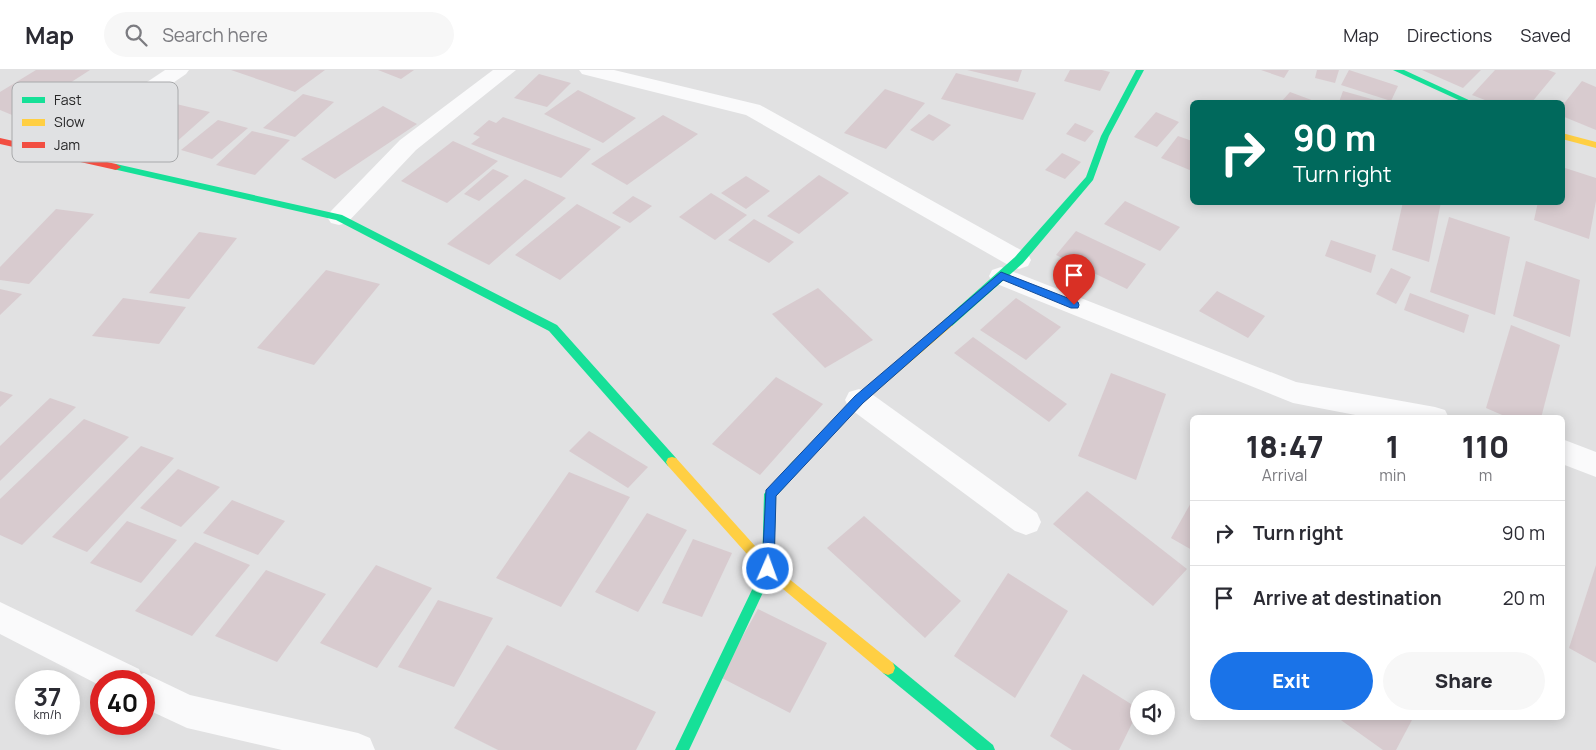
<!DOCTYPE html>
<html lang="en">
<head>
<meta charset="utf-8">
<style>
  :root { --surface:#fff; --page:#f7f7f7; --text:#2b2b33; --muted:#7c7c81; --line:#e1e1e2; --accent:#1a73e8 }
  body { margin:0; font-family:Manrope,sans-serif; background:var(--page); color:var(--text); height:100vh; display:flex; flex-direction:column; font-size:19px; white-space:nowrap }
  * { box-sizing:border-box; margin:0 }
  p { font-size:16px; color:var(--muted) }
  .icon { flex:none; width:28px; height:28px; fill:none; stroke:currentColor; stroke-width:2; stroke-linecap:round; stroke-linejoin:round }
  .map { position:relative; flex:1; overflow:hidden }
  .drawer { position:absolute; left:1190px; top:345px; width:375px; height:305px; display:flex; flex-direction:column; background:var(--surface); border-radius:8px; box-shadow:0 2px 12px #0003 }
  .drawer>* { flex:none }
  .banner { position:absolute; left:1190px; top:30px; width:375px; height:105px; border-radius:8px; box-shadow:0 2px 12px #0003; background:#00695c; color:#fff; overflow:hidden }
  .tools { position:absolute; left:1130px; top:620px; display:grid; gap:10px }
  .tools a { display:grid; place-items:center; width:45px; height:45px; border-radius:50%; background:var(--surface); box-shadow:0 2px 12px #0003; font-size:25px }
  .speed { position:absolute; left:15px; top:600px; display:flex; gap:10px; font-size:25px; font-weight:700; text-align:center }
  .speed>* { display:grid; place-content:center; width:65px; height:65px; border-radius:50%; background:var(--surface); box-shadow:0 2px 12px #0003; line-height:1 }
  .speed small { font-size:12px; font-weight:400 }
  .speed .limit { border:8px solid #d22; background:#fff; color:#111 }
  .pin { position:absolute; display:grid; place-items:center; width:42px; height:42px; color:#fff; margin:-51px -21px; border-radius:50% 50% 50% 0; rotate:-45deg; box-shadow:0 0 5px #0007 }
  .pin .icon { rotate:45deg }
  .me { position:absolute; width:55px; margin:-28px; rotate:2deg; stroke-linejoin:round; filter:drop-shadow(0 0 4px #0008) }
  .turn { display:flex; align-items:center; gap:18px; height:105px; padding:0 20px; font-size:22px }
  .turn .icon { width:65px; height:65px; stroke-width:2.5 }
  .turn b { display:block; font-size:35px; line-height:42px }
  .eta { display:flex; justify-content:space-evenly; align-items:center; height:85px; text-align:center }
  .eta b { font-size:30px; font-weight:800; line-height:35px }
  .button { display:flex; gap:10px; margin-top:auto; padding:10px 20px }
  .button a { flex:1; height:58px; border-radius:30px; background:var(--accent); color:#fff; font-size:20px; font-weight:800; line-height:58px; text-align:center }
  .button a+a { background:var(--page); color:var(--text) }
  ul { padding:0; list-style:none }
  li { display:flex; align-items:center; gap:15px; height:65px; padding:0 20px; border-top:1px solid var(--line) }
  li div { flex:1 }
  li b { display:block; font-size:19px }
  li em { font-style:normal }
  header { display:flex; align-items:center; gap:30px; box-sizing:border-box; height:70px; padding:0 25px; background:var(--surface); border-bottom:1px solid var(--line) }
  header strong { font-size:24px }
  nav { display:flex; gap:28px; margin-inline-start:auto; font-size:18px }
  .search { width:350px; height:45px; background:var(--page); display:flex; align-items:center; gap:12px; box-sizing:border-box; padding:0 18px; border-radius:28px; color:var(--muted); font-size:19px }
  .map>svg:first-child { display:block }
  .building { fill:#d8cbcf }
  .lines { fill:none; stroke-linecap:round; stroke-linejoin:round }
  .street { fill:#fafafb; fill-rule:evenodd }
  .fast { fill:#16e098; fill-rule:evenodd }
  .slow { fill:#ffcf43; fill-rule:evenodd }
  .jam { fill:#f24e42; fill-rule:evenodd }
  .route { fill:#1a73e8; stroke:#114b97 }
  .key { fill:#e0e1e3; stroke:#a8a9ab; stroke-width:1 }
  .key-label { font-size:14px; fill:#262627 }
</style>
</head>
<body>
<header>
<strong>Map</strong>
<div class="search"><svg class="icon" aria-label="search" viewBox="0 0 24 24"><circle cx="10" cy="10" r="6"/><path d="M15 15l6 6"/></svg>Search here</div>
<nav><a>Map</a><a>Directions</a><a>Saved</a></nav>
</header>
<div class="map">
<svg width="1596" height="680" viewBox="0 0 1596 680">
  <rect width="100%" height="100%" fill="#e1e1e2"/>
  <g class="building">
    <polygon points="36,0 90,0 17,47 0,40 0,22"/>
    <polygon points="231,0 325,0 295,22"/>
    <polygon points="378,0 414,0 401,9"/>
    <polygon points="967,0 1022,0 1018,12"/>
    <polygon points="1070,0 1102,0 1110,2 1100,21 1064,11"/>
    <polygon points="1261,0 1289,0 1284,8"/>
    <polygon points="1317,0 1339,0 1335,13 1315,8"/>
    <polygon points="1349,0 1398,16 1391,31 1341,15"/>
    <polygon points="1422,0 1481,0 1463,18"/>
    <polygon points="1495,0 1548,0 1556,3 1532,32 1490,32 1472,25"/>
    <polygon points="956,3 1036,23 1023,50 941,29"/>
    <polygon points="539,4 571,13 547,37 514,28"/>
    <polygon points="1582,11 1596,17 1596,60 1562,46 1562,36"/>
    <polygon points="885,19 925,33 886,79 844,63"/>
    <polygon points="578,20 636,48 603,73 544,44"/>
    <polygon points="1343,21 1382,32 1339,32"/>
    <polygon points="1290,22 1317,32 1281,32"/>
    <polygon points="303,24 334,32 295,67 263,58"/>
    <polygon points="155,29 210,42 174,74 142,67 138,70 113,64"/>
    <polygon points="383,36 417,54 335,109 301,89"/>
    <polygon points="1156,42 1179,52 1157,77 1134,67"/>
    <polygon points="929,44 951,55 933,71 910,60"/>
    <polygon points="663,45 698,64 627,115 591,94"/>
    <polygon points="503,47 591,79 561,108 471,74 480,67 473,64 489,50 496,53"/>
    <polygon points="218,50 248,58 212,89 181,80"/>
    <polygon points="1075,53 1094,61 1085,72 1066,64"/>
    <polygon points="252,61 290,70 255,105 216,95"/>
    <polygon points="1178,66 1192,71 1192,101 1161,88"/>
    <polygon points="453,71 498,91 447,133 401,111"/>
    <polygon points="1062,83 1081,92 1065,109 1045,100"/>
    <polygon points="1562,97 1596,108 1596,131 1589,169 1534,150 1538,132 1562,132"/>
    <polygon points="493,99 509,106 479,131 464,124"/>
    <polygon points="819,105 849,123 799,164 767,146"/>
    <polygon points="746,106 770,121 746,139 721,123"/>
    <polygon points="525,109 566,128 489,195 447,174"/>
    <polygon points="711,123 747,145 715,170 679,147"/>
    <polygon points="633,126 652,136 630,153 612,143"/>
    <polygon points="1125,131 1180,157 1160,181 1104,154"/>
    <polygon points="1403,132 1441,132 1429,192 1392,180"/>
    <polygon points="577,134 621,157 560,210 515,185"/>
    <polygon points="56,139 94,144 29,214 0,210 0,197"/>
    <polygon points="1449,147 1510,167 1495,245 1430,222"/>
    <polygon points="754,149 794,172 769,193 728,170"/>
    <polygon points="1076,161 1146,194 1127,219 1056,185"/>
    <polygon points="199,162 237,168 189,229 149,223"/>
    <polygon points="1331,170 1376,185 1371,203 1325,186"/>
    <polygon points="1526,191 1580,210 1570,267 1513,246"/>
    <polygon points="1391,198 1411,207 1396,234 1376,224"/>
    <polygon points="326,200 380,214 314,295 257,278"/>
    <polygon points="818,218 873,270 825,298 772,244"/>
    <polygon points="0,219 22,224 0,245"/>
    <polygon points="1217,221 1265,246 1248,268 1199,241"/>
    <polygon points="1410,223 1469,245 1464,263 1404,240"/>
    <polygon points="123,228 186,237 159,274 92,266"/>
    <polygon points="1016,228 1061,257 1026,290 980,260"/>
    <polygon points="1511,255 1560,275 1541,348 1509,348 1486,338"/>
    <polygon points="973,267 1067,334 1049,352 954,283"/>
    <polygon points="1111,303 1166,324 1136,410 1078,386"/>
    <polygon points="776,307 823,334 760,405 712,374"/>
    <polygon points="0,321 13,325 0,337"/>
    <polygon points="50,328 76,337 0,411 0,376"/>
    <polygon points="84,349 129,367 22,475 0,465 0,429"/>
    <polygon points="589,361 648,397 628,418 569,381"/>
    <polygon points="141,376 174,388 87,482 52,467"/>
    <polygon points="178,399 220,417 181,457 140,438"/>
    <polygon points="569,402 630,427 561,537 496,508"/>
    <polygon points="1087,421 1187,499 1153,536 1053,454"/>
    <polygon points="232,430 285,451 258,485 203,463"/>
    <polygon points="1192,431 1192,480 1171,468"/>
    <polygon points="647,443 687,460 638,542 595,522"/>
    <polygon points="864,446 961,531 925,568 827,478"/>
    <polygon points="127,451 177,470 141,513 90,493"/>
    <polygon points="693,469 732,483 702,547 662,533"/>
    <polygon points="195,472 250,495 192,566 135,541"/>
    <polygon points="376,495 432,518 377,598 320,573"/>
    <polygon points="1596,495 1596,593 1569,578"/>
    <polygon points="266,500 326,524 277,592 215,566"/>
    <polygon points="1008,503 1068,541 1015,628 954,586"/>
    <polygon points="438,530 493,548 454,617 398,597"/>
    <polygon points="758,539 827,573 790,643 720,607"/>
    <polygon points="507,575 656,642 636,680 498,680 454,658"/>
    <polygon points="1083,604 1139,639 1119,680 1072,680 1050,666"/>
    <polygon points="1338,648 1413,648 1396,680 1383,680"/>
  </g>
  <g class="lines">
    <g class="street">
      <polygon points="165,0 189,0 186,4 64,88 56,90 48,88 45,83 48,78"/>
      <polygon points="493,0 516,0 416,80 347,153 339,155 331,153 327,147 331,141 400,70"/>
      <polygon points="579,0 614,0 760,35 1028,184 1031,190 1028,196 1019,199 1010,196 746,45 582,4"/>
      <polygon points="1001,197 1296,312 1435,337 1445,340 1449,348 1371,348 1293,333 992,212 989,206 992,200"/>
      <polygon points="859,319 869,322 1037,443 1041,452 1037,461 1026,465 1015,461 849,338 845,330 849,322"/>
      <polygon points="1562,369 1596,382 1596,407 1562,394"/>
      <polygon points="0,532 139,599 141,604 144,603 190,625 358,663 370,668 375,680 282,680 187,658 144,638 144,611 101,611 101,616 0,564"/>
    </g>
    <g class="fast">
      <polygon points="1136,0 1144,0 1109,66 1093,110 1023,193 952,256 944,256 943,253 944,250 1015,187 1086,107 1101,66"/>
      <polygon points="1393,0 1404,0 1473,32 1463,32"/>
      <polygon points="116,94 342,145 557,255 676,388 678,392 676,396 672,397 668,396 549,261 336,150 113,99 111,97"/>
      <polygon points="797,390 801,391 803,395 801,399 776,426 774,499 689,680 675,680 762,499 764,424 793,391"/>
      <polygon points="888,591 893,593 993,675 995,680 977,680 883,603 881,598 883,593"/>
    </g>
    <g class="slow">
      <polygon points="1562,63 1596,72 1596,78 1562,69"/>
      <polygon points="948,249 953,253 952,256 863,333 801,399 797,400 793,399 791,395 793,391 855,327 944,250"/>
      <polygon points="672,387 676,388 772,495 893,593 895,598 893,603 888,605 883,603 764,503 668,396 666,392 668,388"/>
    </g>
    <polygon class="jam" points="0,68 116,94 121,97 116,100 0,74"/>
  </g>
  <polygon class="route" points="1001,202 1078,232 1079,235 1078,238 1071,238 1003,210 863,333 776,426 774,499 773,503 763,503 762,499 766,420 855,326"/>
  <rect x="12" y="12" width="166" height="80" rx="8" class="key"/>
  <rect x="22" y="27" width="23" height="6" fill="#16e098"/>
  <rect x="22" y="49" width="23" height="7" fill="#ffcf43"/>
  <rect x="22" y="72" width="23" height="6" fill="#f24e42"/>
  <g class="key-label">
    <text x="54" y="35">Fast</text>
    <text x="54" y="57">Slow</text>
    <text x="54" y="80">Jam</text>
  </g>
</svg>
<div class="tools">
<a><svg class="icon" aria-label="sound" viewBox="0 0 24 24"><path d="M4 9h4l5-4v14l-5-4H4zM17 9q2 3 0 6"/></svg></a>
</div>
<div class="speed"><div>37<small>km/h</small></div><div class="limit">40</div></div>
<div class="pin" style="left:1074px;top:235px;background:#d93025"><svg class="icon" aria-label="arrive" viewBox="0 0 24 24"><path d="M6 21V4h12l-3 4 3 4H6"/></svg></div>
<svg class="me" style="left:768px;top:499px" viewBox="-20 -20 40 40"><circle r="17" fill="#1a73e8" stroke="#fff" stroke-width="3"/><path d="M0-11L8 9 0 5-8 9z" fill="#fff"/></svg>
<div class="banner">
<div class="turn"><svg class="icon" aria-label="right" viewBox="0 0 24 24"><path d="M7 20v-9h11M14 6l5 5-5 5"/></svg><div><b>90 m</b>Turn right</div></div>
</div>
<section class="drawer">
<div class="eta">
<div><b>18:47</b><p>Arrival</p></div>
<div><b>1</b><p>min</p></div>
<div><b>110</b><p>m</p></div>
</div>
<ul>
<li><svg class="icon" aria-label="right" viewBox="0 0 24 24"><path d="M7 20v-9h11M14 6l5 5-5 5"/></svg><div><b>Turn right</b></div><em>90 m</em></li>
<li><svg class="icon" aria-label="arrive" viewBox="0 0 24 24"><path d="M6 21V4h12l-3 4 3 4H6"/></svg><div><b>Arrive at destination</b></div><em>20 m</em></li>
</ul>
<div class="button"><a>Exit</a><a>Share</a></div>
</section>
</div>
</body>
</html>
